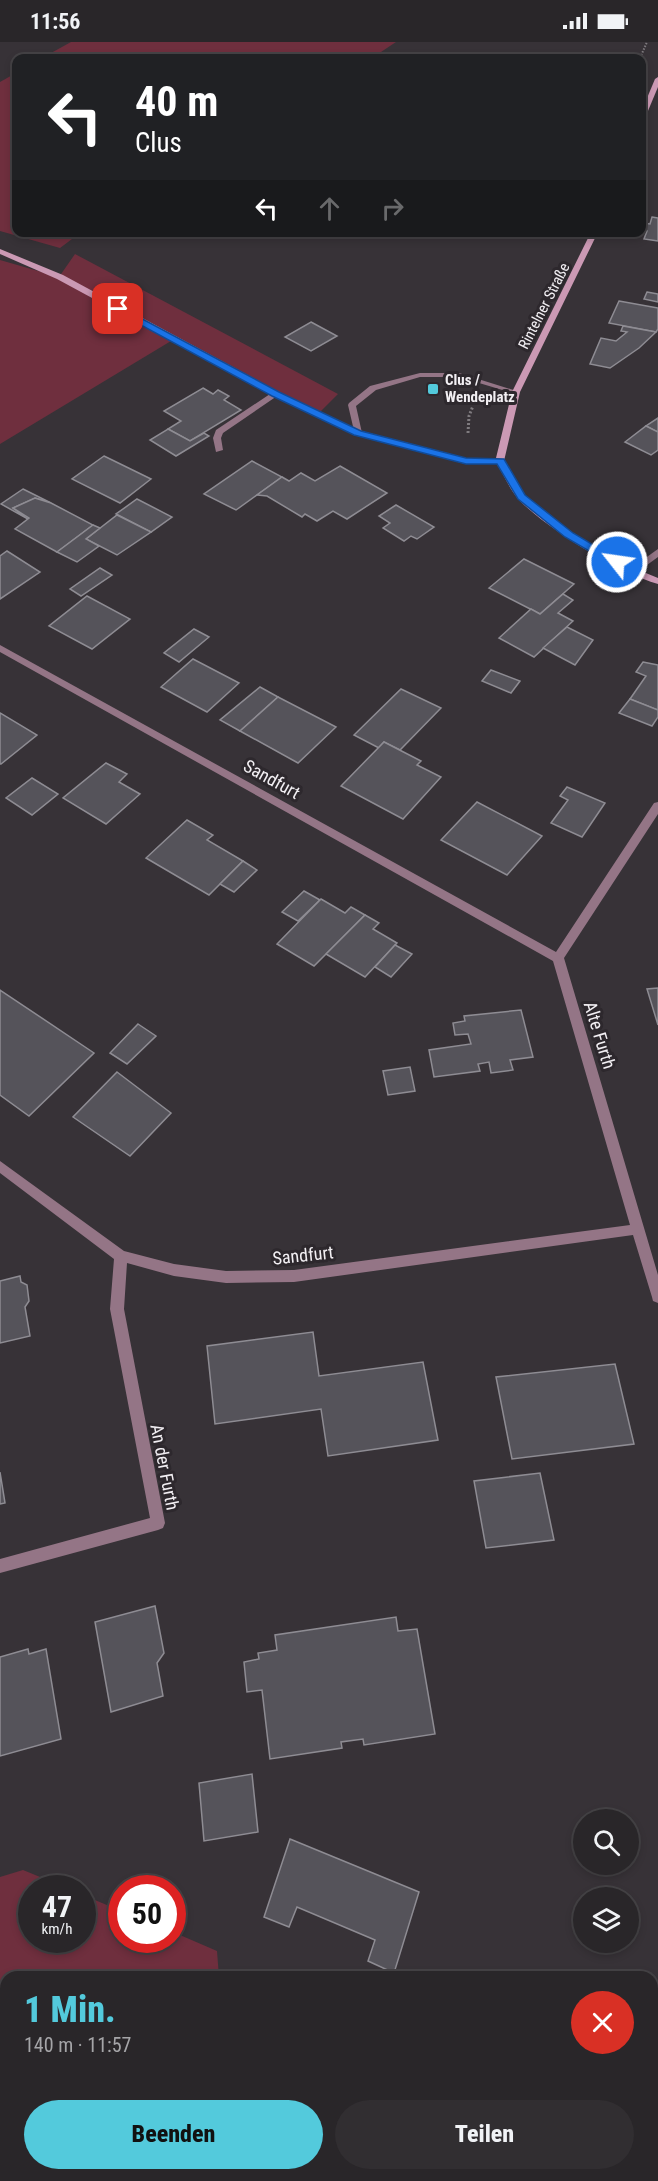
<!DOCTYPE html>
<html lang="de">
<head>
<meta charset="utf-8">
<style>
  :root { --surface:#292629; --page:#312e31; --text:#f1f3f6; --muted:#a5a5a8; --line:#454346; --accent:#53cadc }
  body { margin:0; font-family:"Roboto Condensed",sans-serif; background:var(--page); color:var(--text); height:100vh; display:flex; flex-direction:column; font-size:22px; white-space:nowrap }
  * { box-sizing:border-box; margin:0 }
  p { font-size:20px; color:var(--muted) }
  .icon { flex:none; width:33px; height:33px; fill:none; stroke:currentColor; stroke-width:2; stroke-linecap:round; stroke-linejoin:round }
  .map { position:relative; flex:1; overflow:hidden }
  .sheet { position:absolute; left:0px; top:1929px; width:658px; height:210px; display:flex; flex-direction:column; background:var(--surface); border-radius:18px 18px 0 0; box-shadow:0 3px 9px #0003,0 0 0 2px var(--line) }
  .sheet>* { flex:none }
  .top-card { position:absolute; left:12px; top:12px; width:634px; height:183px; border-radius:12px; box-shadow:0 3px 9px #0003,0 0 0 2px var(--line); background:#202124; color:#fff; overflow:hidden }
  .tools { position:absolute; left:573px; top:1767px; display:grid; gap:12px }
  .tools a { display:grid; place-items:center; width:66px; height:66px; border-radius:50%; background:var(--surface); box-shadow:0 3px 9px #0003,0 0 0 2px var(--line); font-size:30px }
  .speed { position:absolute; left:18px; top:1833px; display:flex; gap:12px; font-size:30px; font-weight:700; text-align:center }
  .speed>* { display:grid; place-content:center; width:78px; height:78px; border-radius:50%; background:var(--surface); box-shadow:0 3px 9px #0003,0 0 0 2px var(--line); line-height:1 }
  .speed small { font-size:15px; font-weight:400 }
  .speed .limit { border:9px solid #d22; background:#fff; color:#111 }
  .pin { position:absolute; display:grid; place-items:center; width:51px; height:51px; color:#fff; margin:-26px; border-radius:12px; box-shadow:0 3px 9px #0006 }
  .me { position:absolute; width:66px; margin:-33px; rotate:300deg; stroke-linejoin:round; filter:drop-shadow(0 0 4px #0008) }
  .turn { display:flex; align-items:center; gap:21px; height:126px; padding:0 24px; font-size:27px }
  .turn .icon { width:78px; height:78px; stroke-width:2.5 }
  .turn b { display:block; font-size:42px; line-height:51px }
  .lanes { display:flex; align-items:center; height:57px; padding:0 24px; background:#0003; justify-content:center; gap:30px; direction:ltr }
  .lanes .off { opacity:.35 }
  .round { display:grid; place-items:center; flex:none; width:63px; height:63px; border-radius:32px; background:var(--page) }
  .headline { display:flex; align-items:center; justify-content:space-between; height:102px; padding:0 24px }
  h1 { font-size:36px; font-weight:800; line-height:45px; color:var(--accent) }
  .primary-button { display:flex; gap:12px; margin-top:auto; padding:12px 24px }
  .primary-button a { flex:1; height:69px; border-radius:36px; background:var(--accent); color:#111; font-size:24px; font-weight:800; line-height:69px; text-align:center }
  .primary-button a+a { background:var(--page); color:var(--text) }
  .status { display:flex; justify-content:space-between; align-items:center; height:42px; padding:0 30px; background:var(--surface); direction:ltr }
  .status svg { height:16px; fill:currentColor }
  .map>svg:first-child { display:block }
  .green { fill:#6f2f3e }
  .building { fill:#55535a; stroke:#8e8c93; stroke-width:1.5 }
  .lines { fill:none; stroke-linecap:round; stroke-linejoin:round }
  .path-far1 { stroke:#7f7b7f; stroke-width:2; stroke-dasharray:1.5 1.5; stroke-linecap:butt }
  .path { stroke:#7f7b7f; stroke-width:3; stroke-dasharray:2 2; stroke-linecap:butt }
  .lane { fill:#947586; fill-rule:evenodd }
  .street { fill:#947586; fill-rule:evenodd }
  .secondary { fill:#cb99b4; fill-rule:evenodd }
  .route { fill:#1a73e8; stroke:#114b97; stroke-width:1.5 }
  .poi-dot { fill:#53cadc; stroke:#2d282d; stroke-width:2 }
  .labels { text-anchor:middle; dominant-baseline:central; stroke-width:6; stroke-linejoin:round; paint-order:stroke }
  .far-street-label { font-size:15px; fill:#f2eff3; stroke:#2d282d }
  .far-poi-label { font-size:15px; font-weight:bold; fill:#f2eff3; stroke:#2d282d; text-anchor:start }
  .street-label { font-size:18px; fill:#f2eff3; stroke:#2d282d }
</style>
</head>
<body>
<div class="status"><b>11:56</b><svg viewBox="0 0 49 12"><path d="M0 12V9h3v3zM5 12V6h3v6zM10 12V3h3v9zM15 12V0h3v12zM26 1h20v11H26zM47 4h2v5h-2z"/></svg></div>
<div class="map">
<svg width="658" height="2139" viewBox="0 0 658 2139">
  <rect width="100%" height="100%" fill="#373237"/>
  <g class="green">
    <polygon points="71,0 396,0 372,16 42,16"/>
    <polygon points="16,31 16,190 80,191 60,206 0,189 0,40"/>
    <polygon points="75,212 338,352 317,373 171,299 0,402 0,218 59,235"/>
    <polygon points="23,1828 67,1846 32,1846 32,1898 82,1898 83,1853 121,1869 122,1898 172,1898 173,1890 217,1909 219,1935 6,1935 6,2133 234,2133 234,2139 0,2139 0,1835"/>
  </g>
  <g class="building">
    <polygon points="652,175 658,176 658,199 644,197 647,189 642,188 642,181 650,182"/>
    <polygon points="647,250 658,252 658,260 644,257"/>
    <polygon points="619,259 658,266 658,287 656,290 609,281"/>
    <polygon points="311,280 337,294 311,309 285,295"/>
    <polygon points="623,284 656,290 639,306 610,326 590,322 601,296 616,299 627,290 621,289"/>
    <polygon points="203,346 213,352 218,348 229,354 224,358 241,368 190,399 168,387 181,379 164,369"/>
    <polygon points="658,376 658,390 646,384"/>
    <polygon points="646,384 658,390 658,408 651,413 625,400"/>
    <polygon points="168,387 190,399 204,391 209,394 176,414 150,398"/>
    <polygon points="104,414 151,437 120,461 72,437"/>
    <polygon points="252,419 282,435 236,468 204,452"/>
    <polygon points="340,424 387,451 347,477 333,469 317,479 305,472 302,475 267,454 257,453 282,435 289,439 301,431 315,439"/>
    <polygon points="23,447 51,461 35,456 13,466 28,477 1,462"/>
    <polygon points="35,456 51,461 93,483 57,510 15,487 29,476 13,466"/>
    <polygon points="137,457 172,475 151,490 116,472"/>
    <polygon points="396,463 434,485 417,497 411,494 404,499 383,486 390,481 379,474"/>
    <polygon points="117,473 151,490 117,513 86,497"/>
    <polygon points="93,483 100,486 86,497 99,504 77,520 57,510"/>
    <polygon points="7,509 40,530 0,557 0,514"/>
    <polygon points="524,517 574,542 540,572 489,546"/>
    <polygon points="100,526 112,533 81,554 70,547"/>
    <polygon points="563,552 573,558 558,571 573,579 534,615 499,596 531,567 540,572"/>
    <polygon points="87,554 130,577 92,607 49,584"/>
    <polygon points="567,585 593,598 575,623 543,606"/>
    <polygon points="194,587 209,595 179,620 164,611"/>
    <polygon points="193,617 239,641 207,670 161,645"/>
    <polygon points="643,620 658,623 658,668 630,657 646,634 636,630"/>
    <polygon points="491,628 520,639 511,651 482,639"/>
    <polygon points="260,645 278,655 240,689 220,678"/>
    <polygon points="401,647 441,666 400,708 384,700 379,706 354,693"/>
    <polygon points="278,655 336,685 298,721 240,689"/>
    <polygon points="630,657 658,668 658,675 652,684 619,671"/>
    <polygon points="0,671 37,693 1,722 0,722"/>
    <polygon points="384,700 421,719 417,723 441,735 403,777 341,744"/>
    <polygon points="106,721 127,732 119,740 140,752 106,782 63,756"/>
    <polygon points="32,736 58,752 32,773 6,756"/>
    <polygon points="567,745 605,761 582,795 551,781 568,758 560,754"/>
    <polygon points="477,760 542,794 507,833 441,798"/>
    <polygon points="187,778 213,793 207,798 243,819 209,853 146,816"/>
    <polygon points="243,819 257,828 234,850 220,842"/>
    <polygon points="304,849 320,858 298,879 282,870"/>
    <polygon points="321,857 345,871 351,865 365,873 314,924 277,902"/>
    <polygon points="365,873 379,881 373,887 397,901 365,935 326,912"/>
    <polygon points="395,903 412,912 391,935 375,925"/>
    <polygon points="658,946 658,983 647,947"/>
    <polygon points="0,948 94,1011 29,1074 0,1053"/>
    <polygon points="521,968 533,1015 510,1018 513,1028 491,1031 489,1020 478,1022 480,1029 434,1035 429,1008 471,1002 468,992 455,993 453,981 465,979 464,974"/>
    <polygon points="138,982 156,994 127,1022 110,1011"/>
    <polygon points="410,1025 415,1049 388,1053 383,1029"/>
    <polygon points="117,1030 171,1071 130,1114 73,1075"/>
    <polygon points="20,1234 21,1240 27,1243 29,1259 25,1265 30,1294 0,1301 0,1239"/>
    <polygon points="313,1290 319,1334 423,1320 438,1398 328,1414 321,1367 215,1382 207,1304"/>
    <polygon points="615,1322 634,1402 512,1417 496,1335"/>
    <polygon points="0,1430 5,1461 0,1462"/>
    <polygon points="540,1431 554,1498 486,1506 474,1439"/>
    <polygon points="155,1564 164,1611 157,1621 163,1654 111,1670 95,1580"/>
    <polygon points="396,1575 398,1589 417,1587 435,1692 364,1703 363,1697 341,1700 342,1706 270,1717 262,1648 247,1650 244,1620 259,1617 258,1611 277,1608 275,1593"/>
    <polygon points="28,1607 29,1612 46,1607 61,1697 0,1714 0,1615"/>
    <polygon points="252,1732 258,1790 204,1799 199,1741"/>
    <polygon points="290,1797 419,1850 394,1931 368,1919 375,1898 297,1865 289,1885 264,1875"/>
  </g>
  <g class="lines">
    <polyline class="path-far1" points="640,16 647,0"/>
    <polyline class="path" points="468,391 469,374 473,364"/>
    <g class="lane">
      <polygon points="420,331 459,331 520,350 516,352 459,335 420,335 376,348 356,364 362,391 355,393 348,363 349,361 370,344"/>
      <polygon points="273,350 280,352 223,391 221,396 223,408 216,410 213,396 216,388"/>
    </g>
    <g class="street">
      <polygon points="658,507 658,515 636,531 630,531 630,527"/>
      <polygon points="0,603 556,910 654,761 658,760 658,772 564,916 658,1233 658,1261 653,1259 652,1255 633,1193 294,1240 226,1241 174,1234 127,1221 124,1267 165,1481 163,1486 158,1488 0,1531 0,1517 150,1476 110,1267 114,1217 0,1131 0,1119 124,1209 174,1222 226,1229 294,1228 630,1183 553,919 0,610"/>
    </g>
    <g class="secondary">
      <polygon points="658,35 658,45 645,76 642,78 642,68 655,37"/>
      <path d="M591,190H598L520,350L504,419L524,453L572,491L636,527L658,536V542C617,530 549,488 519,458C510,448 504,433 497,422H466L355,393L273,354L57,237L0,212V207L63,233L279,350L361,389L466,416H496L512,350Z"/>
    </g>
  </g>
  <polygon class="route" points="118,264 279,350 361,389 466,416 504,417 525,453 573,491 622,520 613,523 565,495 518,457 497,422 466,422 354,393 272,354 115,269 114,267"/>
  <rect class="poi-dot" x="427" y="341" width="12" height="12" rx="3"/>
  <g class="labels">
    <g class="far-street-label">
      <text transform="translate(544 264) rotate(-63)">Rintelner Straße</text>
    </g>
    <g class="far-poi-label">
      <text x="445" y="338">Clus /<tspan x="445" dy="17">Wendeplatz</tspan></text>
    </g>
    <g class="street-label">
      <text transform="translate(272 737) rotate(29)">Sandfurt</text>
      <text transform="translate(600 993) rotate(73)">Alte Furth</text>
      <text transform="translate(303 1213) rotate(-6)">Sandfurt</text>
      <text transform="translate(165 1425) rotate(79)">An der Furth</text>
    </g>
  </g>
</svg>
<div class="tools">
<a><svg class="icon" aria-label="search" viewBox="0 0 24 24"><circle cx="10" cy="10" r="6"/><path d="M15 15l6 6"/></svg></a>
<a><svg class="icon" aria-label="layers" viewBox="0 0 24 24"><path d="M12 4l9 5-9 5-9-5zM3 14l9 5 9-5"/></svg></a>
</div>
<div class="speed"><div>47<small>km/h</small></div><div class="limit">50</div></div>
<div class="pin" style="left:118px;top:267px;background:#d93025"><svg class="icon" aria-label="arrive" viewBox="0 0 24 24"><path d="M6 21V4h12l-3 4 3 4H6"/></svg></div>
<svg class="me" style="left:617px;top:520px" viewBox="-20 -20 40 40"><circle r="17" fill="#1a73e8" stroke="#fff" stroke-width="3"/><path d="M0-11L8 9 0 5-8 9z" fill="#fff"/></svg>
<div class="top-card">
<div class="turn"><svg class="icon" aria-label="left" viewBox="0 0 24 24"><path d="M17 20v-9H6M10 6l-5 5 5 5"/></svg><div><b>40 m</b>Clus</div></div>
<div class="lanes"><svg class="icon" aria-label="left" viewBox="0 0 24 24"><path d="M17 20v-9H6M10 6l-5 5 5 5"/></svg><svg class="icon off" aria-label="ahead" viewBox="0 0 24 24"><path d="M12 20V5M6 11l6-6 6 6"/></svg><svg class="icon off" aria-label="right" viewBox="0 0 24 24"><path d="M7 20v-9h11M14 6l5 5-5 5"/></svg></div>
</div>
<section class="sheet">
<div class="headline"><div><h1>1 Min.</h1><p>140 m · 11:57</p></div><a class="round" style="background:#d93025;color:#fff"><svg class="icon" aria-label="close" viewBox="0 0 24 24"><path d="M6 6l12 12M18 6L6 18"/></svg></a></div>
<div class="primary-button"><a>Beenden</a><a>Teilen</a></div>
</section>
</div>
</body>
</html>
